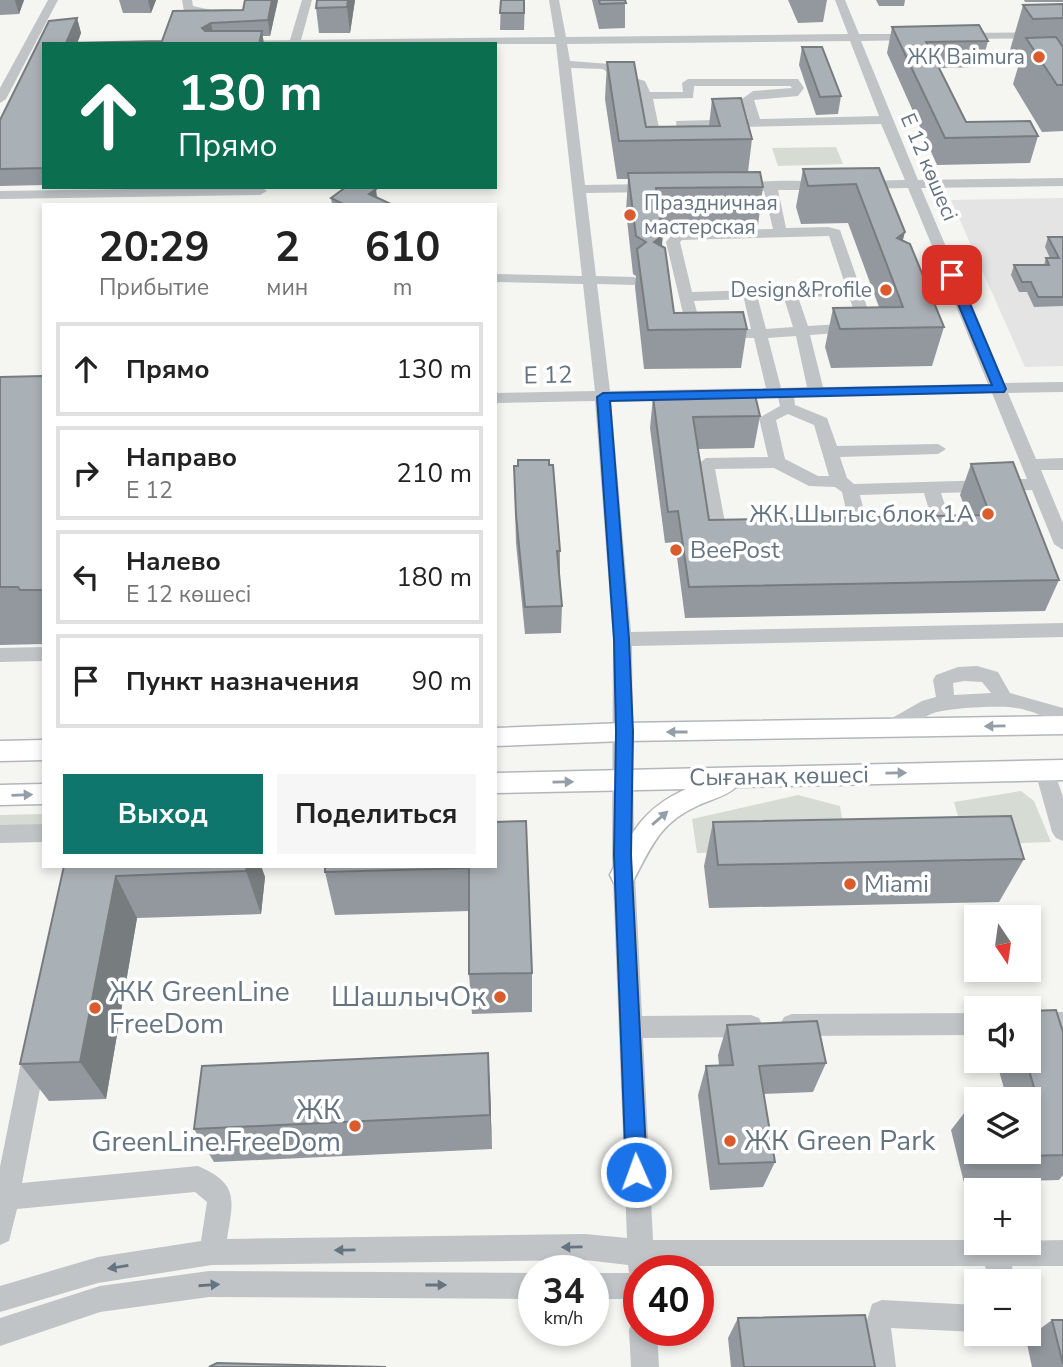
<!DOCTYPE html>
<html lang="ru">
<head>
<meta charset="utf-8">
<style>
  :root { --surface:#fff; --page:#f6f6f6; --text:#222; --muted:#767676; --line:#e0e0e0; --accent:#0f766e }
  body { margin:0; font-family:"Nunito Sans",sans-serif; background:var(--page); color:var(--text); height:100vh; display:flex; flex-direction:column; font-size:26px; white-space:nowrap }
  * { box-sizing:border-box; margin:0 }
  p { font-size:23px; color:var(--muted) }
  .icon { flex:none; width:38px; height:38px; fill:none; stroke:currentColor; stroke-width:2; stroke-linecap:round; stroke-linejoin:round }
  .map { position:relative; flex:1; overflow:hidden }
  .panel { position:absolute; left:42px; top:203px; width:455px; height:665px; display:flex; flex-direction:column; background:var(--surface); border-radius:0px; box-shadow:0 4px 10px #0003 }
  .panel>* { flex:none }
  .guide { position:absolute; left:42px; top:42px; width:455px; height:147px; border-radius:0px; box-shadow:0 4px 10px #0003; background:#0b6e4f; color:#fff; overflow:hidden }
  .needle { width:46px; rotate:167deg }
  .fabs { position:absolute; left:964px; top:905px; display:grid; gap:14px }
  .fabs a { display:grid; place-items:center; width:77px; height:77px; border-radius:0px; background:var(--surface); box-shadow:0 4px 10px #0003; font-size:35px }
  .speed { position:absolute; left:518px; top:1255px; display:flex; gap:14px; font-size:35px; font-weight:700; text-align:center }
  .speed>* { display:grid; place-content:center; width:91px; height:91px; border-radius:50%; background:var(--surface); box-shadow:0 4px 10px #0003; line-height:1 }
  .speed small { font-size:18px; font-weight:400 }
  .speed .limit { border:10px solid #d22; background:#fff; color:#111 }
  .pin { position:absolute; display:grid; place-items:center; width:60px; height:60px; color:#fff; margin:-30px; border-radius:14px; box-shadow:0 4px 10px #0006 }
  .me { position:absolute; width:77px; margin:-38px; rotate:358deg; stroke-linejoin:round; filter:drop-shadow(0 0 5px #0008) }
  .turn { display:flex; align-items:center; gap:24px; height:147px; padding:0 21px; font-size:32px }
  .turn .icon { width:91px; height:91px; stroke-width:2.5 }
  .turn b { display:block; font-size:49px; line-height:60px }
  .eta { display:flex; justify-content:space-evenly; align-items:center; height:119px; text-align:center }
  .eta b { font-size:42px; font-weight:700; line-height:49px }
  .action { display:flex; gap:14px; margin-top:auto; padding:14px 21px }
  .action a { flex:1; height:80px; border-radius:0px; background:var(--accent); color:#fff; font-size:28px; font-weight:700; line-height:80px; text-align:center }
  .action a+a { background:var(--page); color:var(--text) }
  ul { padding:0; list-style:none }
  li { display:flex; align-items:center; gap:21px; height:94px; margin:0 14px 10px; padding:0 7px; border:4px solid var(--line); border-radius:0px }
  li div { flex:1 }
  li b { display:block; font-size:26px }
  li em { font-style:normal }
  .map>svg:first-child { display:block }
  .built { fill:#e3e4e3 }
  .green { fill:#d6dcd3 }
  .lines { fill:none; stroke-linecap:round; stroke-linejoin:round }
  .major-casing { stroke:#b3b7bb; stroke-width:3 }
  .minor { fill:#c0c4c7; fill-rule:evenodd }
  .major { fill:#fff; fill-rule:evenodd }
  .wall { fill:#92989d }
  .shaded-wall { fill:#777c7f }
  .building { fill:#aab1b6; stroke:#777c7f; stroke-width:2 }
  .oneway { fill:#939ea7 }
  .oneway2 { fill:#657481 }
  .route { fill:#1a73e8; stroke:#114b97; stroke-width:2 }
  .poi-dot { fill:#db5b2c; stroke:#fff; stroke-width:2.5 }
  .labels { text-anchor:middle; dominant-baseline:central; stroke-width:7; stroke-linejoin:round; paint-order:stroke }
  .far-poi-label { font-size:21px; fill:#657481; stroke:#fff; text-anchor:end }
  .far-street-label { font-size:21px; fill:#657481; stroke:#fff }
  .street-label { font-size:24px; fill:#657481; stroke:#fff }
  .poi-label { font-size:24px; fill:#657481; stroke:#fff; text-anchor:start }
  .near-poi-label { font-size:28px; fill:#657481; stroke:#fff; text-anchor:start }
</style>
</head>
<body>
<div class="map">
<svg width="1063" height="1367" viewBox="0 0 1063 1367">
  <rect width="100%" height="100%" fill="#f5f5f2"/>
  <polygon class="built" points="1063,198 1063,366 1025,367 951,200"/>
  <g class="green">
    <polygon points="836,147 843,164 778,166 772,148"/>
    <polygon points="1021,791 1034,801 1051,842 966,845 954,802"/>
    <polygon points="798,795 840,806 847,849 697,853 692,819"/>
    <polygon points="44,814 44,827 0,828 0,815"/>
  </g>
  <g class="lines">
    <defs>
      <g id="major">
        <polygon points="1063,716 1063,734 624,741 495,746 495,728 624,723"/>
        <polygon points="44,740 44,760 0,761 0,741"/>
        <path d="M1063,760V780L736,787C727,796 709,800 697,806C658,824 651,848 632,883L623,886L614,883L610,875C630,834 643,808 686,789L495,793V773Z"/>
        <polygon points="44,784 44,804 0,805 0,785"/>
      </g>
    </defs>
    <use href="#major" class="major-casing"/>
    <g class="minor">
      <polygon points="48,0 58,0 6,99 0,103 0,88"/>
      <polygon points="182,0 192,0 193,6 220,12 215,15 184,11"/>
      <path d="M302,0H312L301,40L555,37L549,0H559L566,37L848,34L835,0H845L859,34H916L922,37L916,40L861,41L918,180L1063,178V186L921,188L1004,383L1063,382V392L1008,393L1036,459L1063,458V470H1041L1063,523V550L1054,544L1032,490L941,493L953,530L944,536L926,534L923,530L926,526L933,524L924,493L860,495L869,532L860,538L851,532L842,492L835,487L809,486L774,468L715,469L726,528L737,530L740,534L731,540L713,539L698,464L706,458L768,457L759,418L780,406L778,397L611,401L631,632L1063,623V637L632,646L634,855L642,1016L751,1015L759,1018L763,1026L759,1034L751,1037L643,1038L653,1240H976V1242L1063,1240V1266H1012L1015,1281H989L985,1266H654V1270H639V1299H593V1273H629L628,1265L585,1260L212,1265L98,1283L0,1312V1286L98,1257L201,1241L207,1202L195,1192L17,1209L9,1241L0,1245V1167L23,1052L27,1044L35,1041L43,1044L47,1052L22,1183L198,1166C240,1184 233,1201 227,1239L585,1234L627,1238L612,855L613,639L595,401L495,403V393L595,391L583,284L495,282V274L582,276L556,44H208L214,41L290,40ZM850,41L879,116L760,119L754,100L798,96L804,88L798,79H688L682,83L683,92H650L645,81L624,75L610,64L570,61L567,44ZM571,68L603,69L616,79L636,86L651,146L657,150L689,149L691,146L687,128L881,124L905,180L861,181L854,185L861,189L908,188L942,270L899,272L892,276L899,280L945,279L988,384L823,387L810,335L867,331L874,327L840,230L828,227L786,228L778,190H824L831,186L829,183C813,180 742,179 732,187L739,191H764L773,229L678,232L673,233L666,242L687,330L704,337L754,338L766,388L610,391L597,284L634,285L641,281L634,277L596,276L586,193L652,192L659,188L652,184L585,185ZM694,86H790L792,88L753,91L742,99L748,119L676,121L678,142H662L653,99L693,98ZM829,236L846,287L692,292L680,242L682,240ZM849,296L858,323L808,326L798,297ZM784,298L793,327L766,329L758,299ZM744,299L751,329L701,327L694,301ZM796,336L807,387L781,388L768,338ZM992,393L1027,479L854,484L847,478L840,457L938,454L946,449L938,444L837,446L827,418L795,405L794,397ZM788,414L814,425L829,476H818L785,459L776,420Z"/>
      <polygon points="1063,32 1063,38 960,39 954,36 960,33"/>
      <polygon points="261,187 267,191 260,195 0,199 0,191"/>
      <polygon points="44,647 44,661 0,662 0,648"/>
      <path d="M977,666L998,672L1010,693L1063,708V724C1048,719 1032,710 1016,708C1001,705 948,708 934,713C917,718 903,740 885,734L882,728L885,722L922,701L936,697L933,680L936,675L958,667ZM964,681L982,682L991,693L954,695L953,683Z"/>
      <polygon points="1045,763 1052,765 1063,797 1063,841 1056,838 1052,832 1035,771 1038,765"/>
      <polygon points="44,824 44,842 0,843 0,825"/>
      <rect x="1029" y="1012" width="34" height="22"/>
      <polygon points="976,1013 976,1035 792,1036 784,1033 780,1025 784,1017 792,1014"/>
      <polygon points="209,1271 534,1273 534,1299 209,1297 100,1312 0,1346 0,1318 100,1286"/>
      <polygon points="882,1300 976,1305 976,1332 891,1328 896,1367 868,1367 863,1333 872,1304"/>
      <polygon points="639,1318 639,1330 657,1330 659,1367 631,1367 629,1330 633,1320"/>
    </g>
    <use href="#major" class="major"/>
  </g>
  <g class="wall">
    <polygon points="0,0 24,0 19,14 0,15"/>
    <polygon points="119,0 156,0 151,13 123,13"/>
    <polygon points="245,0 278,0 270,36 262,36 264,44 44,44 44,185 0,186 0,120 49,21 77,18 81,33 77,43 162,41 173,11 243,10"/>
    <polygon points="317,0 355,0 350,33 319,33 316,8"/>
    <polygon points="501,0 525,0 524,30 500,30"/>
    <polygon points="592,0 625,0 625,28 599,29"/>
    <polygon points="788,0 827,0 823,22 798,23"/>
    <polygon points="876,0 905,0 904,6 879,6"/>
    <polygon points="1024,0 1063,0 1063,2 1025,2"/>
    <polygon points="1063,4 1063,131 1042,132 1013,84 1019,64 1010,50 1023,5"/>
    <polygon points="892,27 988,41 981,67 939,68 966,122 1038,136 1030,163 937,165 887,53"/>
    <polygon points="802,47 841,96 838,114 816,115 799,65"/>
    <polygon points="607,62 646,127 709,126 712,99 752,139 748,172 763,187 758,225 661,226 662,246 674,313 747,329 741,368 644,369 635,287 636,276 633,274 626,211 628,179 617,179 605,99"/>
    <polygon points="879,168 902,241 944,327 932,366 831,368 825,347 833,308 879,307 848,223 801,224 796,207 803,169"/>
    <polygon points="331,198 377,198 393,205 332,205"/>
    <polygon points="1048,237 1063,237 1063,306 1034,307 1027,292 1019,292 1011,275 1014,265 1044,265 1046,258 1050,258 1045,247"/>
    <polygon points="44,376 44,644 0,645 0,377"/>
    <polygon points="653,397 760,416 754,448 698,449 709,520 968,515 960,495 971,464 1059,580 1045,611 685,618 675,542 665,543 650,428"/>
    <polygon points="514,466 560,551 560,579 562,606 561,633 525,634 516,543"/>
    <polygon points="526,821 532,973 532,1012 472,1014 469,974 469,911 335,915 325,872"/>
    <polygon points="713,822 1024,859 999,902 709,908 704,866"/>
    <polygon points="64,866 261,866 265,877 261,914 137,918 106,1099 49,1101 20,1064"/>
    <polygon points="727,1025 826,1063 813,1092 763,1094 775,1162 763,1187 710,1190 698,1095 706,1066 719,1065 718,1055"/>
    <polygon points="1063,1032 1063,1175 1059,1180 964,1183 951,1130 972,1103 976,1103 976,1152 1029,1152 1029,1099 1007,1099 996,1060 1029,1060"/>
    <polygon points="488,1053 490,1090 492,1149 214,1162 194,1129"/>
    <polygon points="738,1318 875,1367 731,1367 728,1338"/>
    <polygon points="1052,1320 1063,1320 1063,1367 1032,1367 1026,1339"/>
  </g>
  <g class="shaded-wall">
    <polygon points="15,0 24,0 19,14 15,1"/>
    <polygon points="148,0 156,0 151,13"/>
    <polygon points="272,0 278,0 270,36 268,20"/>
    <polygon points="348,0 355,0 350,33 347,7"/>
    <polygon points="77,18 81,33 77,44 66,43"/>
    <polygon points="211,23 214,38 205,43 202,28"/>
    <polygon points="262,31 264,44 259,44"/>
    <polygon points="376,189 378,205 369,194"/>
    <polygon points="905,232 895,270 897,238"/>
    <polygon points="663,235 659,274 654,242"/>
    <polygon points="247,866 261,866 265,877 261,914 246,871"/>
    <polygon points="116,876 137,918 106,1099 80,1062"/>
    <polygon points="488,1053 490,1090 492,1149 490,1115"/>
  </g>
  <g class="building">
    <polygon points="245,0 272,0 268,20 211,23 202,28 205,31 262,31 259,44 44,44 44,168 0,169 0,120 49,21 77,18 66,43 162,41 173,11 243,10"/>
    <polygon points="317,0 348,0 347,7 316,8"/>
    <polygon points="501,0 524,0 524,13 500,13"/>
    <polygon points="599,0 625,0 626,3 600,4"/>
    <polygon points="1063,4 1063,18 1033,19 1023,5"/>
    <polygon points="979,25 988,41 926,42 966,122 1030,121 1038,136 945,138 892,27"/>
    <polygon points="1056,37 1063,47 1063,85 1057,85 1026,38"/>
    <polygon points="802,47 822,47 841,96 820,97"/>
    <polygon points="607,62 634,62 646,127 720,126 712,99 741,98 752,139 619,141"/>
    <polygon points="879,168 905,232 897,238 910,244 944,327 840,329 833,308 903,307 856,184 808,186 803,169"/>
    <polygon points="760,172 763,187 656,188 663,235 654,242 665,248 674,313 743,312 747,329 648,330 637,249 646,242 636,236 628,173"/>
    <polygon points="346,187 373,187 376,189 369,194 393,205 345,205 331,198"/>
    <polygon points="1048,237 1063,237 1063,297 1038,297 1031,282 1022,282 1014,265 1049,265 1046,258 1059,258"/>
    <polygon points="44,376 44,590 20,590 18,587 0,587 0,377"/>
    <polygon points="755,395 760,416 693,417 709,520 990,515 971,464 1013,462 1059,580 689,587 678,511 668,512 653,397"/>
    <polygon points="518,460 549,460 549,465 553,465 560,551 557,551 562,606 525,607 516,515 514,466 518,466"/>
    <polygon points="1011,816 1024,859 718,865 713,822"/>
    <polygon points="526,821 532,973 469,974 469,868 325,872 325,866 495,866 495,822"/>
    <polygon points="64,866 247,866 246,871 116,876 80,1062 20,1064"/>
    <polygon points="1056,1010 1063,1032 1063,1155 986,1157 984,1152 1029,1152 1029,1101 1038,1101 1026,1060 1029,1060 1029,1011"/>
    <polygon points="817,1021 826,1063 759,1066 775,1162 719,1164 706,1066 733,1065 727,1025"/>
    <polygon points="488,1053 490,1115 194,1129 202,1066"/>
    <polygon points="972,1103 976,1103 976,1122"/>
    <polygon points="865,1315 875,1367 744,1367 738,1318"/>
    <polygon points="1052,1320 1063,1320 1063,1364"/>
    <polygon points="217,1363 386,1367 209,1367"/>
  </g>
  <defs><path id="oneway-solid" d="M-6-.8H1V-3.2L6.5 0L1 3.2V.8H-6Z" transform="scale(1.75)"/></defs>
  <g class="oneway">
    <use href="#oneway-solid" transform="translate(995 726) rotate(179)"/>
    <use href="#oneway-solid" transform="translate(677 732) rotate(180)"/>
    <use href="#oneway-solid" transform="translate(896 773) rotate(-1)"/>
    <use href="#oneway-solid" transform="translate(563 782) rotate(-1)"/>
    <use href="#oneway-solid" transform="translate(22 795) rotate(-2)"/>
    <use href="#oneway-solid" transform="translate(660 818) rotate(-41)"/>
  </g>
  <g class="oneway2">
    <use href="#oneway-solid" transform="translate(572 1247) rotate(179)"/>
    <use href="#oneway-solid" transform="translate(345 1250) rotate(179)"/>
    <use href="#oneway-solid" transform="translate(118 1267) rotate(171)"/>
    <use href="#oneway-solid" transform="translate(209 1285) rotate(-4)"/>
    <use href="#oneway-solid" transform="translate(436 1285)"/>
  </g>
  <polygon class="route" points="952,271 958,275 1006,389 1004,392 610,401 629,639 633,732 631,855 647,1172 644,1179 636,1182 629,1179 626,1172 614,855 616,732 614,639 597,397 603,393 992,385 946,275"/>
  <g class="poi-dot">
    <circle cx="1039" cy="57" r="7"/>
    <circle cx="630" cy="215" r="7"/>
    <circle cx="886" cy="290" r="7"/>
    <circle cx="988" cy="514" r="7"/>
    <circle cx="676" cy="550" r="7"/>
    <circle cx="850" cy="884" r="7"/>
    <circle cx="500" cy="997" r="7"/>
    <circle cx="95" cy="1008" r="7"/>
    <circle cx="355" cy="1126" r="7"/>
    <circle cx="730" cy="1141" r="7"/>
  </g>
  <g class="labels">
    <g class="far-poi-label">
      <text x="1025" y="57">ЖК Baimura</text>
      <text x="644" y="203" text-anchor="start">Праздничная<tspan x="644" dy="24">мастерская</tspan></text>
      <text x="872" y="290">Design&amp;Profile</text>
    </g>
    <g class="far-street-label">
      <text transform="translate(929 167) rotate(67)">Е 12 көшесі</text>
    </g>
    <g class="street-label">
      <text transform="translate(548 375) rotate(-1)">E 12</text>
      <text transform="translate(779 776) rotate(-1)">Сығанақ көшесі</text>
    </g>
    <g class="poi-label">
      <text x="974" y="514" text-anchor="end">ЖК Шыгыс блок 1А</text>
      <text x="690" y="550">BeePost</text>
      <text x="864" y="884">Miami</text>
    </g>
    <g class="near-poi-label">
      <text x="109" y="992">ЖК GreenLine<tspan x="109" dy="32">FreeDom</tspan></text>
      <text x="486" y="997" text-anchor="end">ШашлычОк</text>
      <text x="341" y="1110" text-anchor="end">ЖК<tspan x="341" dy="32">GreenLine.FreeDom</tspan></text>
      <text x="744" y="1141">ЖК Green Park</text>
    </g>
  </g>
</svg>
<div class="fabs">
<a><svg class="needle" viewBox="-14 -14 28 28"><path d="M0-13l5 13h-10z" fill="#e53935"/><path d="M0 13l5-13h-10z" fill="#767676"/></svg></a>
<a><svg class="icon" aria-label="sound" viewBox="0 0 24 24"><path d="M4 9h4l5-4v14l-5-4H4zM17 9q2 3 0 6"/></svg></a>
<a><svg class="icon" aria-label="layers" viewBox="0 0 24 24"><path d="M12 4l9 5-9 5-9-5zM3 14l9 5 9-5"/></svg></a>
<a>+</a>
<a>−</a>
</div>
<div class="speed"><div>34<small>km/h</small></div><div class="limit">40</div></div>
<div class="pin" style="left:952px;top:275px;background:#d93025"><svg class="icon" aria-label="arrive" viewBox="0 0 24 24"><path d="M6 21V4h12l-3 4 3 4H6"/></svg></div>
<svg class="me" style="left:636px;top:1172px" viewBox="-20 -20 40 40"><circle r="17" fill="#1a73e8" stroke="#fff" stroke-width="3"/><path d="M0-11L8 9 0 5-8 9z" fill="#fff"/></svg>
<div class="guide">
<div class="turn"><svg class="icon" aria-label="ahead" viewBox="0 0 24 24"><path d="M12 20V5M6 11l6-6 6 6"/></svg><div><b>130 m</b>Прямо</div></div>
</div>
<section class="panel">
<div class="eta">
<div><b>20:29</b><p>Прибытие</p></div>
<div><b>2</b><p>мин</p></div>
<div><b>610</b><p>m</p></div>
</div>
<ul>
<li><svg class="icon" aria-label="ahead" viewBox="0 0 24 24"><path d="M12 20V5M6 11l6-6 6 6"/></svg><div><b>Прямо</b></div><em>130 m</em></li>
<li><svg class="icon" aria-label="right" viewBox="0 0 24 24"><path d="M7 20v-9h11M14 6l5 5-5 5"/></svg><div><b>Направо</b><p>E 12</p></div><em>210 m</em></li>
<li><svg class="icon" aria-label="left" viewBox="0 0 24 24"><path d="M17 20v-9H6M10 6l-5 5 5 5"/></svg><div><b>Налево</b><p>Е 12 көшесі</p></div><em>180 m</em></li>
<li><svg class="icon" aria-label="arrive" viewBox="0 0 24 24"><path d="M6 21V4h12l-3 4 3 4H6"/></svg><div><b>Пункт назначения</b></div><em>90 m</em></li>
</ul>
<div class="action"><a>Выход</a><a>Поделиться</a></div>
</section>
</div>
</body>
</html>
